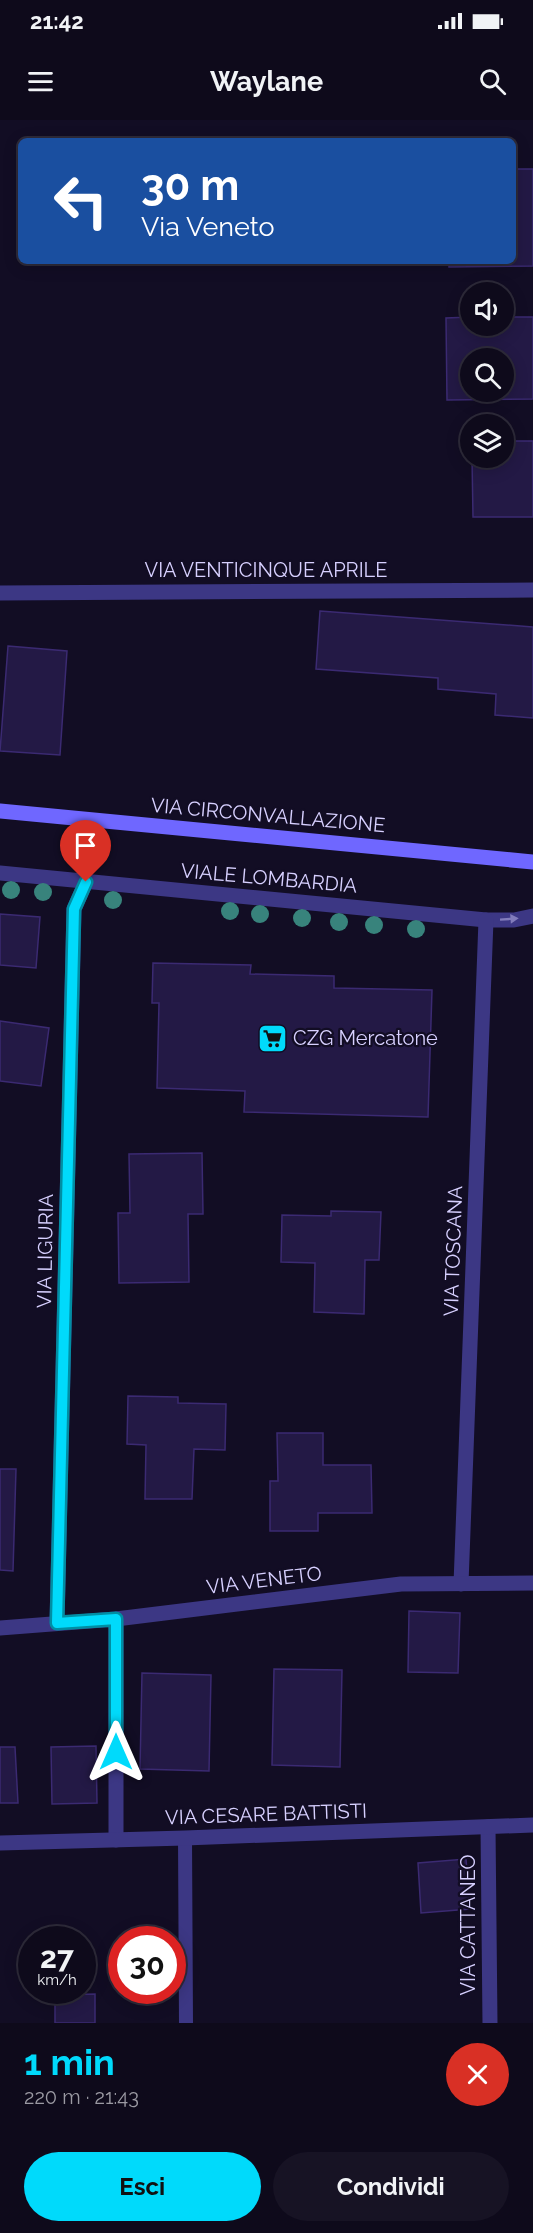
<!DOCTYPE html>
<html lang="it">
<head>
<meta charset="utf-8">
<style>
  :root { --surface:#0e0a1b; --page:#171324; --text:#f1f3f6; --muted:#9b9aa3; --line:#2e2b3a; --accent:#00dafb }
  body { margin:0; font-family:Raleway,sans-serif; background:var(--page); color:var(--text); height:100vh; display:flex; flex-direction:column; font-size:22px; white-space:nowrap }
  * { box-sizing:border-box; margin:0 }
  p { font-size:20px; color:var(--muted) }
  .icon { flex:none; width:33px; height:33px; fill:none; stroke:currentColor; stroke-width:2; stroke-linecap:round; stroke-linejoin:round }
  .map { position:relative; height:1903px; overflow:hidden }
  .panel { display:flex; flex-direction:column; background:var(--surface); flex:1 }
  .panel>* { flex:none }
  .hud { position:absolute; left:18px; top:18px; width:498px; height:126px; border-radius:9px; box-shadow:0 3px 15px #0003,0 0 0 2px var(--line); background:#1a4fa0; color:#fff; overflow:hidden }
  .fabs { position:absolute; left:460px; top:162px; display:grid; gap:12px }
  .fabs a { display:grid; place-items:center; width:54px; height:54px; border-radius:50%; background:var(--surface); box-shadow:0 3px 15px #0003,0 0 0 2px var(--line); font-size:30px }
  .speed { position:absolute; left:18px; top:1806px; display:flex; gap:12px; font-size:30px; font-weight:700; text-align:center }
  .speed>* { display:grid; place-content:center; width:78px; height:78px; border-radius:50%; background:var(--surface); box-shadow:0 3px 15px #0003,0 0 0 2px var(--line); line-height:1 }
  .speed small { font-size:15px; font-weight:400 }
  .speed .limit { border:9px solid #d22; background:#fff; color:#111 }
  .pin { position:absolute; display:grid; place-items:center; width:51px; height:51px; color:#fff; margin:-62px -26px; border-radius:50% 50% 50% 0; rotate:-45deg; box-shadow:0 0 6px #0007 }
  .pin .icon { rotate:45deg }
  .me { position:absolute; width:66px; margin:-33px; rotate:0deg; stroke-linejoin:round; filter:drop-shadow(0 0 4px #0008) }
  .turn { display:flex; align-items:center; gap:21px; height:126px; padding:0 24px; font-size:27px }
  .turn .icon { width:78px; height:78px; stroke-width:2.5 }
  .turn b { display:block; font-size:42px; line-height:51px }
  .round { display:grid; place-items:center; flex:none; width:63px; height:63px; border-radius:32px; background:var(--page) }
  .overview { display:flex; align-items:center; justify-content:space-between; height:102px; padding:0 24px }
  h1 { font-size:36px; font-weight:700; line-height:45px; color:var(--accent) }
  .button { display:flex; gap:12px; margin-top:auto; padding:12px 24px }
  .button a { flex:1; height:69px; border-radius:36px; background:var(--accent); color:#111; font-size:24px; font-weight:700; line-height:69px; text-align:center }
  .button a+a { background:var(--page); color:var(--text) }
  .status { display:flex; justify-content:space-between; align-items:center; height:42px; padding:0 30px; background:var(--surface); direction:ltr }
  .status svg { height:16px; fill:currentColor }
  header { display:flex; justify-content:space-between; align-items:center; height:78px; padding:0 24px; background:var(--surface); font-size:27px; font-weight:700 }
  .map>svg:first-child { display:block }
  .building { fill:#231945; stroke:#3b2a72; stroke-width:1.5; fill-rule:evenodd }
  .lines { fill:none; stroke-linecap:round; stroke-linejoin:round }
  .lane { stroke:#3c3784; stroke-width:14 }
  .street { stroke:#3c3784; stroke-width:15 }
  .secondary { stroke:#6f67ff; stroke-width:15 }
  .tree { fill:#38837c }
  .oneway { fill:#827cbb }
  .route-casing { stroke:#008ea3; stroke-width:15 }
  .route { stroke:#00dafb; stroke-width:10 }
  .labels { text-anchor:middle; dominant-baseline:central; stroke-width:4.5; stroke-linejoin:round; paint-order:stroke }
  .street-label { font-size:20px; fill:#d7d0ff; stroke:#120d24 }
  .poi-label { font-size:20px; fill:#d7d0ff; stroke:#120d24; text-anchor:start }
</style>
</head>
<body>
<div class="status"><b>21:42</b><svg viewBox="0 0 49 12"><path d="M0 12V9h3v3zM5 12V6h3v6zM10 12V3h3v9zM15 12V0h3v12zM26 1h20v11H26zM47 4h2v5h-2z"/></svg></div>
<header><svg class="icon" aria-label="menu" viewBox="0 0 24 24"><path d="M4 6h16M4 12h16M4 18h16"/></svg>Waylane<svg class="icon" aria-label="search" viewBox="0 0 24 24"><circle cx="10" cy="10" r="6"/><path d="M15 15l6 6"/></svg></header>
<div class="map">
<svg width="533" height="1903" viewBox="0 0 533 1903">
  <rect width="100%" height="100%" fill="#120d24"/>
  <g class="building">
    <polygon points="513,49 533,49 533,146 449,147 449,141 513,141"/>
    <path d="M471,197V206H504V197H533V279L447,280L446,198ZM471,238H504V272H471Z"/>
    <polygon points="504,321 533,321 533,397 473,397 472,338 504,338"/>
    <polygon points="320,491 533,507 533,598 495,595 496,574 438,569 438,558 316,549"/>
    <polygon points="8,526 67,531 60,635 0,631"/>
    <polygon points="0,794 40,797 36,848 0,845"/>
    <polygon points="153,843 251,845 250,854 334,856 334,868 432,870 428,997 244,992 245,971 157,968 159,883 152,883"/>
    <polygon points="0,901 49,908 41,966 0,961"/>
    <polygon points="202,1033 203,1094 188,1094 189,1162 119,1163 118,1093 130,1093 129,1034"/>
    <polygon points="331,1091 381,1092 379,1140 365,1140 364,1194 314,1192 315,1143 281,1142 282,1095 331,1096"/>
    <polygon points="128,1276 178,1277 178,1283 226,1284 225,1330 194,1329 192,1379 145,1379 146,1325 127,1324"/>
    <polygon points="277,1313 323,1313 323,1345 371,1345 372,1393 318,1393 318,1411 270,1411 270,1361 278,1361"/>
    <polygon points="0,1349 16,1349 13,1451 0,1450"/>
    <polygon points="409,1491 460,1493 458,1553 408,1552"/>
    <polygon points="274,1549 342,1550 340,1647 272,1645"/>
    <polygon points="142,1553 211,1555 209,1651 140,1649"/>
    <polygon points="96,1626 97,1683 52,1684 51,1627"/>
    <polygon points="0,1627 15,1627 18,1683 0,1683"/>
    <polygon points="466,1739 470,1789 421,1793 418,1743"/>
    <polygon points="95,1874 95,1903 55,1903 55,1875"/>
  </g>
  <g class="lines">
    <polyline class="lane" points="185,1718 186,1903"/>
    <g class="street">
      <polyline points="0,473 533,470"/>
      <polyline points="0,753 486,800 514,800 533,796"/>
      <polyline points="461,1464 486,800"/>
      <polyline points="57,1503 74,789 86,762"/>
      <polyline points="0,1508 116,1499 401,1464 533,1463"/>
      <polyline points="488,1707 490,1903"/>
      <polyline points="116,1720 116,1499"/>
      <polyline points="0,1723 185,1718 533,1705"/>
    </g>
    <polyline class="secondary" points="0,691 533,742"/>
  </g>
  <g class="tree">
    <circle cx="11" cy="770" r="9"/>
    <circle cx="43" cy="772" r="9"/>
    <circle cx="113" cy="780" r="9"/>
    <circle cx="230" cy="791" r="9"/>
    <circle cx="260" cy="794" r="9"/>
    <circle cx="302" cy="798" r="9"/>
    <circle cx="339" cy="802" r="9"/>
    <circle cx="374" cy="805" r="9"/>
    <circle cx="416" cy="809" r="9"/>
  </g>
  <defs><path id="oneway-solid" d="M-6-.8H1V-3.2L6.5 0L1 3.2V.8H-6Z" transform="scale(1.5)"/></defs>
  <use class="oneway" href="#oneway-solid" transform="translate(509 799) rotate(-4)"/>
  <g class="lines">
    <defs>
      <polyline id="route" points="86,762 74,789 57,1503 116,1499 116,1632"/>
    </defs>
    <use href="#route" class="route-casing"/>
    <use href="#route" class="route"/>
  </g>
  <defs>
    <symbol id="supermarket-square" viewBox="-11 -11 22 22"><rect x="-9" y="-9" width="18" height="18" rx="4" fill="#00dafb" stroke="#120d24"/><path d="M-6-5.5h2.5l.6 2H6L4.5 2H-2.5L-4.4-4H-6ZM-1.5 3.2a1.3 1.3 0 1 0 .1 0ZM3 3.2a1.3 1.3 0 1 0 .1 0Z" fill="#111"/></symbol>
  </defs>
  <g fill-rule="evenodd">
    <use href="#supermarket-square" x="256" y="902" width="33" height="33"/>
  </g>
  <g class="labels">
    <g class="street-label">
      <text x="266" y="450">VIA VENTICINQUE APRILE</text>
      <text transform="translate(268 695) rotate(5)">VIA CIRCONVALLAZIONE</text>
      <text transform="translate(269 758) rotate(5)">VIALE LOMBARDIA</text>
      <text transform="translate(45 1131) rotate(-89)">VIA LIGURIA</text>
      <text transform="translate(453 1131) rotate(-88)">VIA TOSCANA</text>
      <text transform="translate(264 1460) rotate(-7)">VIA VENETO</text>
      <text transform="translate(266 1694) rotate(-2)">VIA CESARE BATTISTI</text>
      <text transform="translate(468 1805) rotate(-90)">VIA CATTANEO</text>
    </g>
    <g class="poi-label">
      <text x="293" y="918">CZG Mercatone</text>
    </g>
  </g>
</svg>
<div class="fabs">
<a><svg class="icon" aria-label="sound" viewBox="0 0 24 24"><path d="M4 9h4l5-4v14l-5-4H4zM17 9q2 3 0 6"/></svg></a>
<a><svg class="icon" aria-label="search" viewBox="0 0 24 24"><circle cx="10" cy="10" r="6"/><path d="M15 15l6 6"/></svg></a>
<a><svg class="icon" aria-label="layers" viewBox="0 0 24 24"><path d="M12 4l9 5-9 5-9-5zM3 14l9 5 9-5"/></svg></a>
</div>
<div class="speed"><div>27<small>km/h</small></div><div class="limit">30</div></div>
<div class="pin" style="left:86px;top:762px;background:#d93025"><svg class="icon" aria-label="arrive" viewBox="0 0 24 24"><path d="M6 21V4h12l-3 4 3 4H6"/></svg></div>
<svg class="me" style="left:116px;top:1632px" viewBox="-20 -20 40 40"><path d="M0-17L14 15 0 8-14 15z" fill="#00dafb" stroke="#fff" stroke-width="4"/></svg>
<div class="hud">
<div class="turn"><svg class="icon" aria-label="left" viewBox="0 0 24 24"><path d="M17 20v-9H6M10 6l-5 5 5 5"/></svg><div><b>30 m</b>Via Veneto</div></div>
</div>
</div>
<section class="panel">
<div class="overview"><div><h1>1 min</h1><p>220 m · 21:43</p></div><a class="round" style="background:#d93025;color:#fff"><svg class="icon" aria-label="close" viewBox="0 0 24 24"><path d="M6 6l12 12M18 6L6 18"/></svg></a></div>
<div class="button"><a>Esci</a><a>Condividi</a></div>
</section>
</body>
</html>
